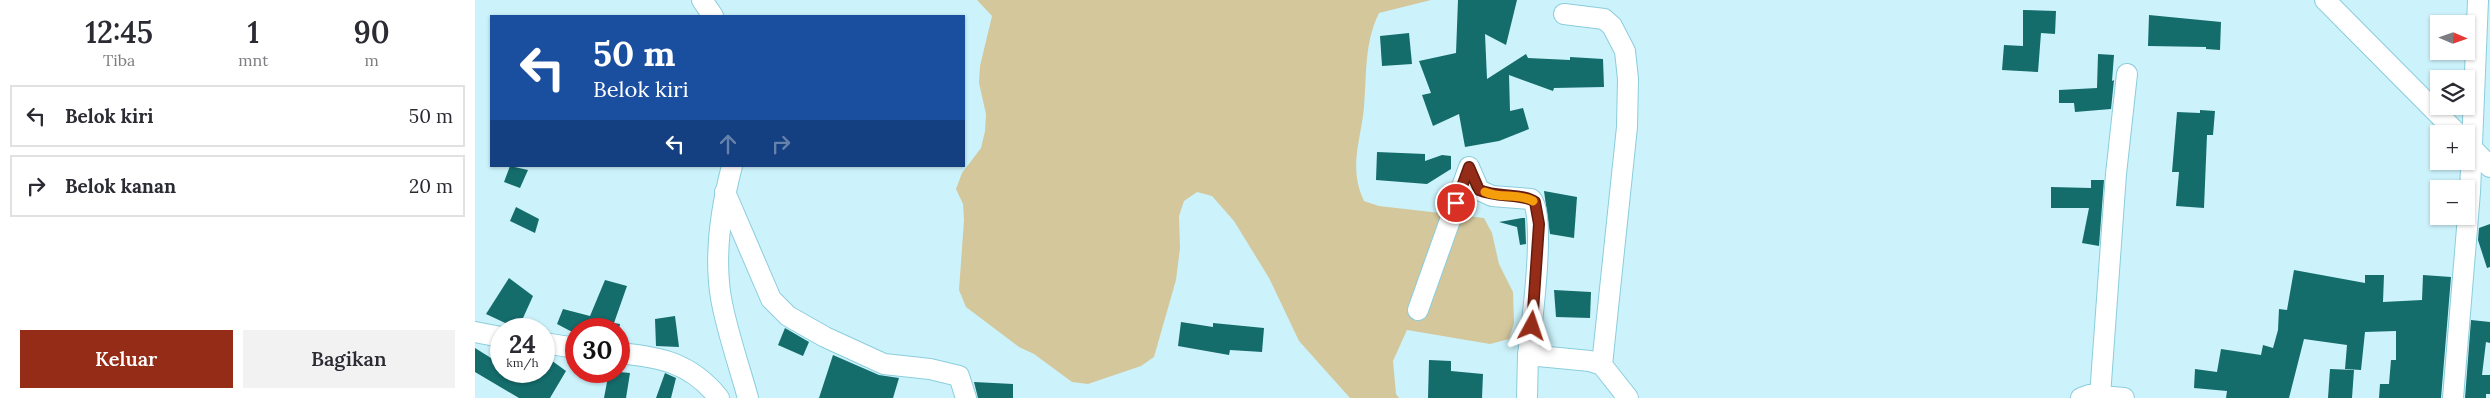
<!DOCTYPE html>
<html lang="id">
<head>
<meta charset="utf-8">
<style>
  :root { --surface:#fff; --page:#f2f2f3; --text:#2b2b33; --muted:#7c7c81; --line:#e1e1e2; --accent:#952c17 }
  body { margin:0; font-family:Lora,serif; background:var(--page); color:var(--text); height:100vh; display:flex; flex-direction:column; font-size:19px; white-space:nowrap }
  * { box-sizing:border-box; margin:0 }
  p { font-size:16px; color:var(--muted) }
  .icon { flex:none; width:28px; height:28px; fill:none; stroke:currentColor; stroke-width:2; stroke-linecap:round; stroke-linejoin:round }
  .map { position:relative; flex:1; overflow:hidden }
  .sheet { display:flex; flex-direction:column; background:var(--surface); width:475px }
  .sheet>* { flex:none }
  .top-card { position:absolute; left:15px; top:15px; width:475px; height:152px; border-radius:0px; box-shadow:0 1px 4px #0004; background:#1a4fa0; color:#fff; overflow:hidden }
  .needle { width:32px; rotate:92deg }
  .buttons { position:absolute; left:1955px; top:15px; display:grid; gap:10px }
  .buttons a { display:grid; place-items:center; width:45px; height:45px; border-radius:0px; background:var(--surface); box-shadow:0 1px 4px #0004; font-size:25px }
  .speed { position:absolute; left:15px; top:318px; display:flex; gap:10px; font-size:25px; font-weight:700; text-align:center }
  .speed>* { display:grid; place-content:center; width:65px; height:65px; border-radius:50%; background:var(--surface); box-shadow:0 1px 4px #0004; line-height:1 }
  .speed small { font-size:12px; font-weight:400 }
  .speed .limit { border:8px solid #d22; background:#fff; color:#111 }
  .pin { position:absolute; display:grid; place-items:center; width:42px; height:42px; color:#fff; margin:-21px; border:2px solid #fff; border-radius:50%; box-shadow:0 1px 5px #0007 }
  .me { position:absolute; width:55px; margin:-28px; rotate:5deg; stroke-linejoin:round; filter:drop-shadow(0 0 4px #0008) }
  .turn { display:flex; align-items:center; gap:18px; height:105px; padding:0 20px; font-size:22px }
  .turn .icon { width:65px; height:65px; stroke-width:2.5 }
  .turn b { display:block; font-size:35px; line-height:42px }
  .lanes { display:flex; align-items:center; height:48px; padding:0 20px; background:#0003; justify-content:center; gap:25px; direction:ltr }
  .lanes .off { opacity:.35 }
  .eta { display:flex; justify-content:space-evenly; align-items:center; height:85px; text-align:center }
  .eta b { font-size:30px; font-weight:600; line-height:35px }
  .action { display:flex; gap:10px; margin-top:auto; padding:10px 20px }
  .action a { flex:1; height:58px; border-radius:0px; background:var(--accent); color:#fff; font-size:20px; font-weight:600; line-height:58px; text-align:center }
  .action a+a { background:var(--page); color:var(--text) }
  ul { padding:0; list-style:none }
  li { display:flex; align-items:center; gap:15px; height:62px; margin:0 10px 8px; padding:0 10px; border:2px solid var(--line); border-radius:0px }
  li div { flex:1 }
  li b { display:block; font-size:19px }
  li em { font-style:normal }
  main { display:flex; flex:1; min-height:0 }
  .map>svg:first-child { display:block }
  .green { fill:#d4c79c }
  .building { fill:#146c6b }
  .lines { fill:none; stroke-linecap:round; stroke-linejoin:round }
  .minor-casing { stroke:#8bcddc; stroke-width:22 }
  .minor { stroke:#fff; stroke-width:20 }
  .route-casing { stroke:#611d0f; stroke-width:12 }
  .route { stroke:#952c17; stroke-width:9 }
  .slow { stroke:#f59e0b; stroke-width:9 }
</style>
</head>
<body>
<main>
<section class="sheet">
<div class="eta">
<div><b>12:45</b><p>Tiba</p></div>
<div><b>1</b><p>mnt</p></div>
<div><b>90</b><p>m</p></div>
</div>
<ul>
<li><svg class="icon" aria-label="left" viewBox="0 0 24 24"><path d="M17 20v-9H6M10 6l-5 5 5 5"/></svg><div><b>Belok kiri</b></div><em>50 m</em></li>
<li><svg class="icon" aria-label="right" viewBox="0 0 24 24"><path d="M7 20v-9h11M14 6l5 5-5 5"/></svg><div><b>Belok kanan</b></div><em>20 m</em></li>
</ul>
<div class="action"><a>Keluar</a><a>Bagikan</a></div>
</section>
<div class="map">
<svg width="2015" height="398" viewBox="0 0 2015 398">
  <rect width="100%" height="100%" fill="#ccf3fc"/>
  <path class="green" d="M502,0H956L904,13C889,44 892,73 889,107C886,141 873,167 889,201L904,206L1009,218L1017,233L1024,264L1038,292L1039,323L1034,339L1015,344L932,330L918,361L921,394L924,398H875L824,341L794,278L759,221L737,196L722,192L709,201L704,216L705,248L701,280L679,357L666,366L613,384L597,382L559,354L544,347L491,307L484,290L489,220L488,204L481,189L487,173L506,148L510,131L511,114L504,83L505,66L517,16Z"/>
  <g class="building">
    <polygon points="983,0 1042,0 1031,45 1010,34 1012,79 1051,54 1053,58 1095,60 1095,57 1128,59 1129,87 1079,88 1078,91 1034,75 1035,111 1048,108 1054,129 1024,141 990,147 984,114 958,126 947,95 956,93 944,61 981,53"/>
    <polygon points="1548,10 1581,11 1580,34 1566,33 1563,72 1527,70 1529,45 1548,46"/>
    <polygon points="1674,15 1746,22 1745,50 1731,49 1731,47 1673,46"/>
    <polygon points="934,33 937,64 907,66 905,36"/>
    <polygon points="1623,54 1639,55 1637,81 1639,80 1636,109 1600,112 1599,103 1584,103 1584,90 1622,88"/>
    <polygon points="1725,110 1740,111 1738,135 1732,135 1729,208 1701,206 1704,172 1697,172 1702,112 1725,113"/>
    <polygon points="902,152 950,154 950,161 967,155 976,156 976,169 952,184 901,180"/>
    <polygon points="35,166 53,170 45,188 29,182"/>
    <polygon points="1616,180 1629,180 1624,246 1607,243 1614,208 1576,208 1576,187 1616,188"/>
    <polygon points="1069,191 1102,197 1099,238 1075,234"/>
    <polygon points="41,207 64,219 60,233 35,221"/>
    <polygon points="1047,218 1050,218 1051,244 1045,245 1042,227 1024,222"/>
    <polygon points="2015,224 2015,267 2012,268 2003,240 2004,228"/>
    <polygon points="1819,270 1890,283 1890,275 1909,275 1908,302 1947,300 1948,275 1976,277 1966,398 1904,398 1905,384 1914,384 1916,360 1921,360 1921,331 1890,332 1886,370 1870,369 1872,345 1829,339 1814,398 1751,398 1752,391 1719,388 1720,369 1742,372 1746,349 1786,355 1788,345 1798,348 1803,330 1804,309 1812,310"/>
    <polygon points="34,278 58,296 43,329 11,314"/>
    <polygon points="130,280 152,286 139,323 145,324 144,329 101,329 101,334 82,324 88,309 115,316"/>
    <polygon points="1079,290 1116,292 1115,318 1081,317"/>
    <polygon points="200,316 204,347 181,346 180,319"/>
    <polygon points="1996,320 2015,322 2015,343 2011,342 2007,375 2015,375 2015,394 2011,394 2011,398 1990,398"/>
    <polygon points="706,322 738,327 738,323 789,328 787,352 755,350 754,355 703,346"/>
    <polygon points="310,328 334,342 328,356 303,345"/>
    <polygon points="0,348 16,358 22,348 26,349 26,371 69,371 69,355 91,371 75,398 44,398 0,372"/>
    <polygon points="358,355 404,375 424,378 418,398 344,398"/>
    <polygon points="954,360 976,361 976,371 1008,374 1007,398 953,398"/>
    <polygon points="1855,369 1879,370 1877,398 1853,398"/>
    <polygon points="134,371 155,373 151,398 129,398"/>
    <polygon points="190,373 201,378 196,398 181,398"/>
    <polygon points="499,382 538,384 538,398 503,398"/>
  </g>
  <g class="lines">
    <defs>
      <g id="minor">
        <polyline points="227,0 238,16"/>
        <polyline points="1850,0 1983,134"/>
        <polyline points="1089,14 1129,19 1137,26 1150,51 1153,79 1152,127 1127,365"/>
        <polyline points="1992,143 2015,167"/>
        <path d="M257,166C246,208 239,256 246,298C252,332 264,365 273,398"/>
        <polyline points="250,192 296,299 313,316 350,337 409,364 455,369 484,376 491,398"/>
        <path d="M943,310L994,167L1004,190L1017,196L1056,199C1072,212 1056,331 1053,355"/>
        <polyline points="0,332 26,337"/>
        <polyline points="69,343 101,348"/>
        <path d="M144,353C186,357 216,363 244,398"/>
        <polyline points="1625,396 1641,174 1652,74"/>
        <polyline points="1052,398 1053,355 1115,361 1127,365 1153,398"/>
        <polyline points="1606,398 1614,395 1649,398"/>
        <polyline points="1978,398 1995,192 2003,0"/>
      </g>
    </defs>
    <use href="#minor" class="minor-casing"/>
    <use href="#minor" class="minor"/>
  </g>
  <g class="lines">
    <defs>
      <path id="route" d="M981,203L994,167L1004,190C1022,198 1049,193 1060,202L1064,224L1057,326"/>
    </defs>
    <use href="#route" class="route-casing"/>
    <use href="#route" class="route"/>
    <path class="slow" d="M1010,192C1025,199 1043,193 1058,201"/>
  </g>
</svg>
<div class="buttons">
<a><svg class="needle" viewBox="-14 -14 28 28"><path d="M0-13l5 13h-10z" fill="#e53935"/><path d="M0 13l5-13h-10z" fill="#7c7c81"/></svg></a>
<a><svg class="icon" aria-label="layers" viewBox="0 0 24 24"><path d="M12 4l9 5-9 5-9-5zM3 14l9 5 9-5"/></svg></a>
<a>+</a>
<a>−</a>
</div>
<div class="speed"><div>24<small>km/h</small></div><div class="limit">30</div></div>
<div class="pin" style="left:981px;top:203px;background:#d93025"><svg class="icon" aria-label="arrive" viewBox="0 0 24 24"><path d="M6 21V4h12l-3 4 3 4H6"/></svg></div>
<svg class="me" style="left:1057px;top:326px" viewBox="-20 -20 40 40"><path d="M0-17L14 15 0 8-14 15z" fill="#952c17" stroke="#fff" stroke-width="4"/></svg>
<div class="top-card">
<div class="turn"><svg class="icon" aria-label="left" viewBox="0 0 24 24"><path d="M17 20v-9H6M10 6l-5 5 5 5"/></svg><div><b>50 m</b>Belok kiri</div></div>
<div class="lanes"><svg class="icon" aria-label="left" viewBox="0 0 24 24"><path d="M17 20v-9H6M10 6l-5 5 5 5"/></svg><svg class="icon off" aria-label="ahead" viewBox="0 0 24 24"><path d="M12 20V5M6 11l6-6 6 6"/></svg><svg class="icon off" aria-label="right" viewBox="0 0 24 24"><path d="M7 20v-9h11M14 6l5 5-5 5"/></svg></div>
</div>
</div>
</main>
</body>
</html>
